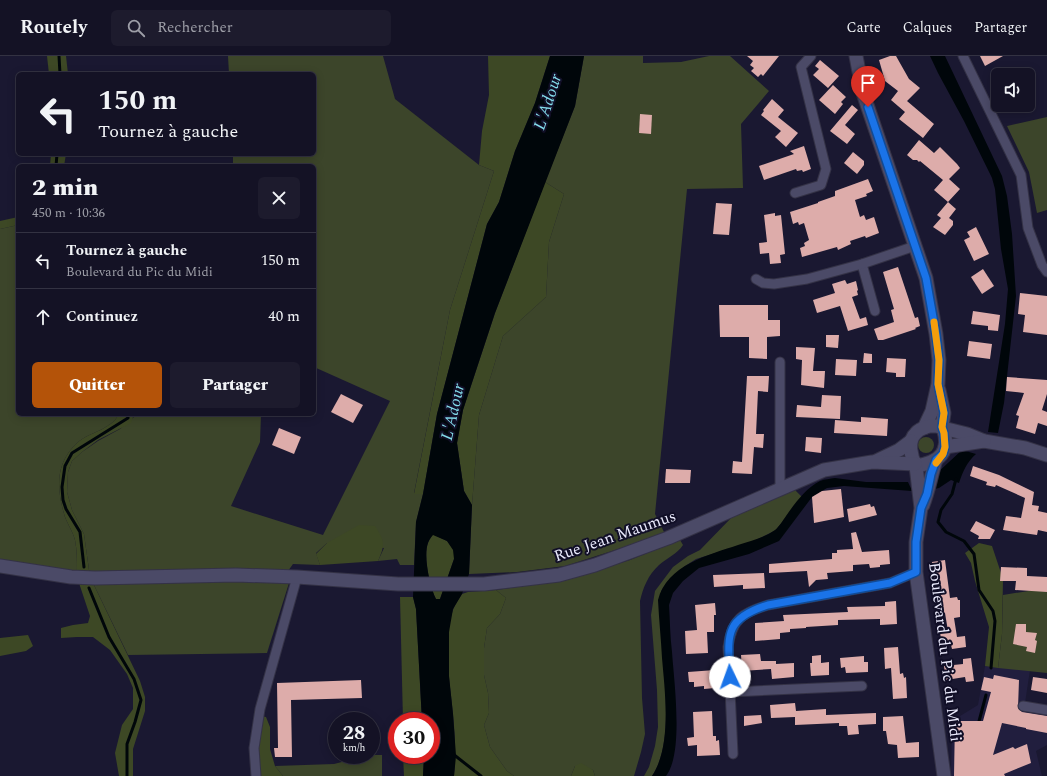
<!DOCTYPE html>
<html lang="fr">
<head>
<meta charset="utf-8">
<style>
  :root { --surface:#141225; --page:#1d1b2d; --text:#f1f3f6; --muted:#9d9ea7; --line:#333242; --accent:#b45309 }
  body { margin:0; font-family:Spectral,serif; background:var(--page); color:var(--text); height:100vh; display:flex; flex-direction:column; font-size:15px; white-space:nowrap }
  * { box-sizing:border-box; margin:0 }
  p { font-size:13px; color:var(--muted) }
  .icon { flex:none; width:22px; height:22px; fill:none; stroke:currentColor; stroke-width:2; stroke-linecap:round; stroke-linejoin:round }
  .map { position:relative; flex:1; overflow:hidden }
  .sheet { position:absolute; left:16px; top:108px; width:300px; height:252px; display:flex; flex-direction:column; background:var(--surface); border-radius:6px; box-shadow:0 2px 10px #0003,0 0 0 1px var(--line) }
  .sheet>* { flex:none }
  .banner { position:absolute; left:16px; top:16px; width:300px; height:84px; border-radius:6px; box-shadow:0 2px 10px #0003,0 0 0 1px var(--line); background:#141225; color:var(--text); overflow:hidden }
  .tools { position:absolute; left:991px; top:12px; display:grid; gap:8px }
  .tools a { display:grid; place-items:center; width:44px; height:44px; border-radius:6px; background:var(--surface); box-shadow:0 2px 10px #0003,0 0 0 1px var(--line); font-size:20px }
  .speed { position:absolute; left:328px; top:656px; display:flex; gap:8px; font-size:20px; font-weight:700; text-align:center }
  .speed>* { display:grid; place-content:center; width:52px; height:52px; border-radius:50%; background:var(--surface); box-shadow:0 2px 10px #0003,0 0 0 1px var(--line); line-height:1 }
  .speed small { font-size:10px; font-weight:400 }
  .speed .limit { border:6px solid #d22; background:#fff; color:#111 }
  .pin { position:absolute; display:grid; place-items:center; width:34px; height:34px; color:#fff; margin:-41px -17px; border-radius:50% 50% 50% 0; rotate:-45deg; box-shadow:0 0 4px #0007 }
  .pin .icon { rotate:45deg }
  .me { position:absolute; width:44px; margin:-22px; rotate:357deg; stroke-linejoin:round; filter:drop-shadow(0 0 3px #0008) }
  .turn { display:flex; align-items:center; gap:14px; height:84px; padding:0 16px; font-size:18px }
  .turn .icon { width:52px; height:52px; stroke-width:2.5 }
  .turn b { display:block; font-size:28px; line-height:34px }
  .round { display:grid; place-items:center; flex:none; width:42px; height:42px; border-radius:6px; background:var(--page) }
  .head { display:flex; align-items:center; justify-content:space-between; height:68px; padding:0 16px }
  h1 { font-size:24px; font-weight:800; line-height:30px }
  .button { display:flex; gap:8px; margin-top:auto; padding:8px 16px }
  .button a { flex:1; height:46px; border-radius:6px; background:var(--accent); color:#fff; font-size:16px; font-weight:800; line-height:46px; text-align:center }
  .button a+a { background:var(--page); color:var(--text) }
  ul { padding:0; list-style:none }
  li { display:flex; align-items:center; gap:12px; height:56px; padding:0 16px; border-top:1px solid var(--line) }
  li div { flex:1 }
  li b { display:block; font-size:15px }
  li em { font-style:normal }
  header { display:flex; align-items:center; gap:24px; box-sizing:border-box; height:56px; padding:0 20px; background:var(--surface); border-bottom:1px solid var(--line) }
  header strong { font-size:19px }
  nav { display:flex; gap:22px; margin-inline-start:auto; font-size:14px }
  .search { width:280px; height:36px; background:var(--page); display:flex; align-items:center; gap:10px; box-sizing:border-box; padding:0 14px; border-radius:6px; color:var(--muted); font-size:15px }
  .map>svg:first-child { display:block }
  .built { fill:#211e3e }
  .green { fill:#3c452a }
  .forest { fill:#3d4825 }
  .water { fill:#00060a; fill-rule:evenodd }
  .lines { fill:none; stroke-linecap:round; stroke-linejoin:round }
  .stream { stroke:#00060a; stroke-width:3 }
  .building { fill:#ddacaa }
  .street-casing { stroke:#343246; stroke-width:11 }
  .secondary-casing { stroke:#343246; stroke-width:15 }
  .street { stroke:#4b4a67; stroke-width:9 }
  .secondary { stroke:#4b4a67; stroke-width:13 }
  .route-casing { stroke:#114b97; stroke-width:10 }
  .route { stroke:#1a73e8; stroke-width:7 }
  .slow { stroke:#f59e0b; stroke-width:7 }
  .labels { text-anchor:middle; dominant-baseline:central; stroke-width:4; stroke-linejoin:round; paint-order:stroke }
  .street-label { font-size:16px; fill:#eaeafc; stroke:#110f27 }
  .water-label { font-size:17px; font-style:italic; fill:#83dbeb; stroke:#110f27 }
</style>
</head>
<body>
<header>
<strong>Routely</strong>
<div class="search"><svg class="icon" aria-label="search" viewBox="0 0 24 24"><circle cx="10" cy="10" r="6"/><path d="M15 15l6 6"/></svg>Rechercher</div>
<nav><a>Carte</a><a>Calques</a><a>Partager</a></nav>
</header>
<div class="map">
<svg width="1047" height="720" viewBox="0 0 1047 720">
  <rect width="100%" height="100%" fill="#1a1831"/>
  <polygon class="built" points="985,610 1030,614 1025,647 1047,650 1047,689 1036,695 1042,720 951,720 952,665 978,649"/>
  <g class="green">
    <polygon points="228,0 383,0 395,43 479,109 494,115 450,254 414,437 423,438 416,466 414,509 400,509 397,503 378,505 384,492 327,487 316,497 320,509 293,508 288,515 93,517 89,514 84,478 72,454 67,436 68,416 72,405 82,396 98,385 120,373 134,361 134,358 261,358 260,386 231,450 323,479 390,345 314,311 314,110 233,110 233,98 314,98 314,18 229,18"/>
    <polygon points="584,0 643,0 643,7 681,6 709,0 730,0 769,35 741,68 743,132 687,133 655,458 665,478 565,510 517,516 469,518 472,449 479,359 503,280 546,241 549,186 564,138 545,126 575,50"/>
    <polygon points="1047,61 1047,154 1037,157 1029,116 1007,70"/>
    <path d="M18,169V358H119C111,374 89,376 77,387C54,408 57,435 65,461C68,469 73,476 75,484C77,494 77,505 77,515L0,504V173Z"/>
    <circle cx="926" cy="389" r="8"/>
    <path d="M795,434L802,441L776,474L754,485L696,503L685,510L671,522L661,535C662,558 663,582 664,606C665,640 672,690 652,720H644L649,711L655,690L658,671L657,634L651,559L655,535L673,511L688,500L700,494L733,460Z"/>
    <path d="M680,484L683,489C677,498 667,502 659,509C648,519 643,532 640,545L642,642L645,678L641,696L634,720H595L593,714L575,710L571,720H514L507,715L490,691L484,669L489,657L488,637L484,619V592L487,572L500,558L506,542L496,534L567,524L630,504Z"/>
    <polygon points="260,524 289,527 267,597 128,599 93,527"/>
    <polygon points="1047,532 1047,617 998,612 1002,578 1003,539"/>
    <polygon points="369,699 382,699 382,720 283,720 275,710 334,708"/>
  </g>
  <g class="forest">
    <polygon points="47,0 66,0 68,18 49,18"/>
    <polygon points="488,0 550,0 535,47 515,95 499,146 487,168 437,358 423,438 414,438 450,254 494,115 479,109 482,75 489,39"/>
    <polygon points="51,98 66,98 64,110 50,110"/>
    <polygon points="545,126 564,138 549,186 546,241 503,280 479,359 472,449 464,435 457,387 463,354 495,257"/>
    <polygon points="18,161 18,169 0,173 0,165"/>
    <path d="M119,358H134L131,367L98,384L82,396L72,405L68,416L67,436L72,454L84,478L89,514L93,517L77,515C77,505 77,494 75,484C73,476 68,469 65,461C57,435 54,408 77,387C89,376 111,374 119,358Z"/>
    <path d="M359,469L375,470C385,485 385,489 378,505L320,509L316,498L327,487Z"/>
    <path d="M433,478L447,485L454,494V503L440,543H436C430,531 423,500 428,487C429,484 431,481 433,478Z"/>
    <polygon points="979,487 992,490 1003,523 1002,578 998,612 985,610 989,571 975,525 971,507 965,497"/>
    <polygon points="79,527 93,527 140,625 145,641 145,655 133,693 133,720 119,720 115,697 122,669 133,653 133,632 127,618 110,594 93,581 77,581 61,582 61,572 73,569 88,567 90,560"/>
    <path d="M496,534L506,542L500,558L487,572L484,592V619L488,637L489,657L484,669L490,691L507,715L514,720H454C456,699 455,679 453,658C450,625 442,586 453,554C455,548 459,543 462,538L468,536Z"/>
    <polygon points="400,541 413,541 416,553 422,665 403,665"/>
    <polygon points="28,579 33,590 26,595 0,600 0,582"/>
    <polygon points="255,659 266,661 270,671 270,693 275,710 283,720 252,720"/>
    <polygon points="403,699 424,699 423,720 404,720"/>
    <polygon points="581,707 593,714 595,720 571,720 575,710"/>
  </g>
  <g class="water">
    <path d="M550,0H584L575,50L495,257L463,354L457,387L464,435L472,449L469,518L462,538L453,553L449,576V620L453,658L456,700L454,720H423L424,699H431V665H422L416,553L413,541L416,466L423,438L437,358L487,168L499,146L515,95L535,47ZM433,479L447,485L453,494L454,503L440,543H436C430,531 423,500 428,487C429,484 431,481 433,479Z"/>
    <polygon points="930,0 945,0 1002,120 1007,140 1012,178 1016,240 1004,347 998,377 988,376 1005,268 1008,233 1001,193 995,133 992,122 964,65 938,17"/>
    <path d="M962,394L976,398C967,406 963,415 959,427L951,424L939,432L934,433L936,418Z"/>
    <path d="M835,422L866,426H908L912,435L844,430L827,432L812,441L779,485L749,498L699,512L683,525L673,537L669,549C670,565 670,580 672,596C674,625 684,697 666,720H652C672,690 665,637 662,602C661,583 659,564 658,544C667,509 708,499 738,489C750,485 764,482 775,474C779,471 783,464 786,460C795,447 806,432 820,425C825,423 830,423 835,422Z"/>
  </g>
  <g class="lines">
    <g class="stream">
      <polyline points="59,0 60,18"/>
      <polyline points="56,110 57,98"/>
      <polyline points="956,423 952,438 941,454 938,466 946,476 964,485 974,498 979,534 993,555 995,565 991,612"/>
      <polyline points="84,511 80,476 66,453 63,444 62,431 65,410 72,397 128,362 128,358"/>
      <polyline points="89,532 109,581 134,623 141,644 135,666 127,688 127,720"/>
      <polyline points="978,669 986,639"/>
      <polyline points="453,698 481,720"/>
    </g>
  </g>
  <g class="building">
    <polygon points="747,0 779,0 763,20 761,18 758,21 751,15 754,12 750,9 753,5"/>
    <polygon points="890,0 896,0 909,23 920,32 907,45 934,68 923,82 899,63 905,56 891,44 898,35 885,25 879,4"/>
    <polygon points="980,0 1003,0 985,10"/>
    <polygon points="820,4 839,20 828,32 813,19 819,13 815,10"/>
    <polygon points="833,29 846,41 841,46 843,48 835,58 819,44"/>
    <polygon points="772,43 784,54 778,61 798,77 786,91 775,81 781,75 761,59 764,55 763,54"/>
    <polygon points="852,49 858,54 845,69 855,78 847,88 830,75"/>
    <polygon points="640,58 652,59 651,78 639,77"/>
    <polygon points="919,84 934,97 940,91 957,108 960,112 949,123 960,133 948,146 934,134 943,124 920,105 919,106 917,104 913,104 907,99"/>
    <polygon points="804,90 811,113 803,116 802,114 797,115 796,113 764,124 759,110 794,98 790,95"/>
    <polygon points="853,96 864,105 864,109 857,118 844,107"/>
    <polygon points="868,123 873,135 866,138 867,140 855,144 860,161 864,159 866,164 874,161 879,177 866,182 865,180 850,185 851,188 838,194 837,191 802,201 800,192 805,190 804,187 809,184 804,167 799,169 798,166 793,168 790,156 818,147 818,146 835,140 835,135"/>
    <polygon points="948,146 956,153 949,162 953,165 953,169 945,179 933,171 941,162 937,159"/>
    <polygon points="716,147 732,148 729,179 713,178"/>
    <polygon points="775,157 775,160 781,159 785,198 780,199 781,207 770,208 769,197 760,198 759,187 767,186 764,159"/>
    <polygon points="976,171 989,198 974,205 964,184 970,181 967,176"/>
    <polygon points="898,211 915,262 918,261 920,270 915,272 916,273 883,284 878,284 874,273 894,266 891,254 894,253 883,216"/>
    <polygon points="983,213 994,230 982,238 971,221"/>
    <polygon points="845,224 847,228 856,225 858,234 857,235 858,239 852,241 860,263 866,261 868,269 848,275 840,250 817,257 813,244 835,237 832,228"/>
    <polygon points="1020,237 1047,240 1047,279 1023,276 1025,259 1018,258"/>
    <polygon points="719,249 768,249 768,264 780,264 780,280 767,281 767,303 749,302 749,281 720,281"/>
    <polygon points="973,255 1000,259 998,275 988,274 988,270 971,268"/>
    <polygon points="826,279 839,279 838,292 826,291"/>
    <polygon points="969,285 992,288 990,303 967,300"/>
    <polygon points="796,291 815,292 813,315 825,315 824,332 801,329 802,304 796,303"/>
    <polygon points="864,297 872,298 872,307 863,307"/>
    <polygon points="887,302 906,303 905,321 896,321 896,317 886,316"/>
    <polygon points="836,303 857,304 856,320 835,319"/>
    <polygon points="747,320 769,320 768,336 758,335 756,378 764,378 763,392 754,391 752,418 732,417 733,405 742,406"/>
    <polygon points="1007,321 1047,324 1047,338 1042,354 1047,356 1047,370 1038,367 1035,378 1016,372 1019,360 1016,359 1024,337 1006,335"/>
    <polygon points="341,338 363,349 353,367 331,356"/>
    <polygon points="822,339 841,340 840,363 796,361 797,349 821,351"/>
    <polygon points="861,361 888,363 887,380 834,377 835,364 861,366"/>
    <polygon points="279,372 301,381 294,398 272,389"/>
    <polygon points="806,381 822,382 821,397 805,395"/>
    <polygon points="973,410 999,419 1034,436 1032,449 1039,450 1038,455 1047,457 1047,476 1038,474 1037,479 1003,474 1006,460 1021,462 1025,442 996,429 995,431 986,429 987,426 970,420"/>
    <polygon points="666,413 691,414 690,427 665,427"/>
    <polygon points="841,433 844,461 814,467 812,441 822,435"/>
    <polygon points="870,448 871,451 874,450 877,459 849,466 847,453"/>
    <polygon points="976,465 995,474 990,483 978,483 979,480 970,475"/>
    <polygon points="856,476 862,496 889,494 890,508 880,509 880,511 870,512 869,508 853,509 853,515 827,517 828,523 816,524 809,531 807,515 769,517 769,508 832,503 832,497 837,497 837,494 853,493 851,477"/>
    <polygon points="945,504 950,542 957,541 958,544 960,544 960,561 954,562 957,581 965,580 966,591 952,593 951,589 942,590 940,576 948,575 945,557 943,557 939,526 935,527 932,506"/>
    <polygon points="1001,511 1027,512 1027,520 1047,521 1047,536 1015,534 1016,525 1000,525"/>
    <polygon points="764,517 765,532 743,533 743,529 714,531 713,519"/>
    <polygon points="896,545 897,568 880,569 880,563 838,564 838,569 806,571 806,572 790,573 790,576 780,577 780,583 755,585 755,567 784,565 783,559 848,556 847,551 885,550 885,546"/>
    <polygon points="715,547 716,559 714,559 714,576 707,576 708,597 686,598 685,575 697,574 695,549"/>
    <polygon points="1016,568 1026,568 1026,576 1037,577 1035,584 1037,585 1035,597 1026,595 1027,591 1013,588"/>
    <polygon points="898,591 900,618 903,617 904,622 906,621 907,642 893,643 891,612 885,613 884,592"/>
    <polygon points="760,598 761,605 776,605 776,608 794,607 794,621 772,623 771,613 742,615 741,599"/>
    <polygon points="821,599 821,607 829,606 829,619 811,620 810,607 812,607 812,600"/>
    <polygon points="864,600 864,606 868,606 868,616 846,617 845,611 841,612 840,602"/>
    <polygon points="971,602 974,625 966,626 965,621 946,624 944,610 963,608 963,603"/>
    <polygon points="715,614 715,632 704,633 704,630 694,631 694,626 689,626 688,616"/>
    <polygon points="994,619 1019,624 1018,652 1022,656 1047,660 1047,677 1026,673 1026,672 1002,667 993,699 1013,691 1015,693 1027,688 1031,707 1004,718 1005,720 954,720 955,665 983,665 991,636 981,634 984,621 993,623"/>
    <polygon points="1033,621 1047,623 1047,637 1031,634"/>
    <polygon points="361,624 362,642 291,644 292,701 275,701 274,692 278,692 277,627"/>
    <polygon points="795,647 796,655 826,653 826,659 876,657 876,668 858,669 859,678 848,679 847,670 839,670 839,667 795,669 795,661 771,662 770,649"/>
    <polygon points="712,655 713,680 716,680 716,685 719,684 720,699 697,700 697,689 688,690 687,682 694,681 693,656"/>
    <polygon points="761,659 762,667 744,670 744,660"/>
    <polygon points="903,660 906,687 919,686 919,701 898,702 897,689 888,688 886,675 883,675 883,661"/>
  </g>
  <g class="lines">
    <defs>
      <g id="street">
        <polyline points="963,0 1021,119 1028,172 1042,209 1047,216"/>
        <polyline points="795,137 821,129 826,113 801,11 811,0"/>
        <polyline points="862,208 875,255"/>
        <polyline points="756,223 763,227 774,228 807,223 862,208 915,190"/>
        <polyline points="780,432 780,306"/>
        <polyline points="731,636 862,630"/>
        <polyline points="1023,650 1047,654"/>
        <path d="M733,698L728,591C732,563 742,557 768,549L890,527L916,516"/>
        <polyline points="256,720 254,692 260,653 297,521"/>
      </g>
      <g id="secondary">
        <polyline points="856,0 863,37 926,222 936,278 939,304 938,328 932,355 924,372"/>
        <polyline points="939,334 944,357 942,371"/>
        <path d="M930,370H937L943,372C951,396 940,406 916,410C911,401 907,385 916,377C919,373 926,371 930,370Z"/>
        <polyline points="943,372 967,378 984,385 1025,392 1047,399"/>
        <polyline points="945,391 984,385"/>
        <polyline points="876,405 899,394 911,385"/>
        <polyline points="916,410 921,452 916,486 916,516 944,720"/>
        <path d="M923,449C929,434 931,419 936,404"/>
        <polyline points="0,510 71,521 95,522 236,519 297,521 398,528 484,528 559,519 595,509 668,482 824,414 872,406 915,408"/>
      </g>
    </defs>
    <use href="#street" class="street-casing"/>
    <use href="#secondary" class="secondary-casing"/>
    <use href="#street" class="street"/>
    <use href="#secondary" class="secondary"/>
  </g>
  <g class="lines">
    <defs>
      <path id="route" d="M730,621C728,580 723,563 768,549L890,527L916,516V486L921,452L927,438L931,418L936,404L943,398L945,391L944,377L942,371L944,357L938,328L939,304L936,278L926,222L868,51"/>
    </defs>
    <use href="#route" class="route-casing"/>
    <use href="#route" class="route"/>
    <polyline class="slow" points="934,266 939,304 938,328 944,357 942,371 944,377 945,391 943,398 936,407"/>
  </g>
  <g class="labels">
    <g class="street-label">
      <text transform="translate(615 480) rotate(-19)">Rue Jean Maumus</text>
      <text transform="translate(945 596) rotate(83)">Boulevard du Pic du Midi</text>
    </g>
    <g class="water-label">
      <text transform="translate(548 46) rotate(-72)">L'Adour</text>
      <text transform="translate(453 356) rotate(-77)">L'Adour</text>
    </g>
  </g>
</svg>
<div class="tools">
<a><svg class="icon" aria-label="sound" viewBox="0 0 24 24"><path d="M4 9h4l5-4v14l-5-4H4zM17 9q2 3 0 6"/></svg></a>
</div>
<div class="speed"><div>28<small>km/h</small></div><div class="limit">30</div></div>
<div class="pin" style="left:868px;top:51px;background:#d93025"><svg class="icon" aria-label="arrive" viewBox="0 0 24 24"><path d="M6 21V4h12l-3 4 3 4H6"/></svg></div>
<svg class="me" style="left:730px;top:621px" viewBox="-20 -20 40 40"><circle r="19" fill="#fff"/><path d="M0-13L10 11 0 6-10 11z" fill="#1a73e8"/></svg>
<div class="banner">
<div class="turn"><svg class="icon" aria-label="left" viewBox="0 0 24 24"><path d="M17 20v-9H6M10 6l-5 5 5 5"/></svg><div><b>150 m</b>Tournez à gauche</div></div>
</div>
<section class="sheet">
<div class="head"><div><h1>2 min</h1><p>450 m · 10:36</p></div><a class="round"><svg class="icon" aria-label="close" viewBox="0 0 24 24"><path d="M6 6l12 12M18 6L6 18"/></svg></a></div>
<ul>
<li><svg class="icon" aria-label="left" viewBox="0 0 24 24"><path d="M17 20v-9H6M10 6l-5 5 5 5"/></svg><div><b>Tournez à gauche</b><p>Boulevard du Pic du Midi</p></div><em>150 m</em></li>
<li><svg class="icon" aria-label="ahead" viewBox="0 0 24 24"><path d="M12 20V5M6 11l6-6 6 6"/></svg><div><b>Continuez</b></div><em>40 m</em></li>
</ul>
<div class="button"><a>Quitter</a><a>Partager</a></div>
</section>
</div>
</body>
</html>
